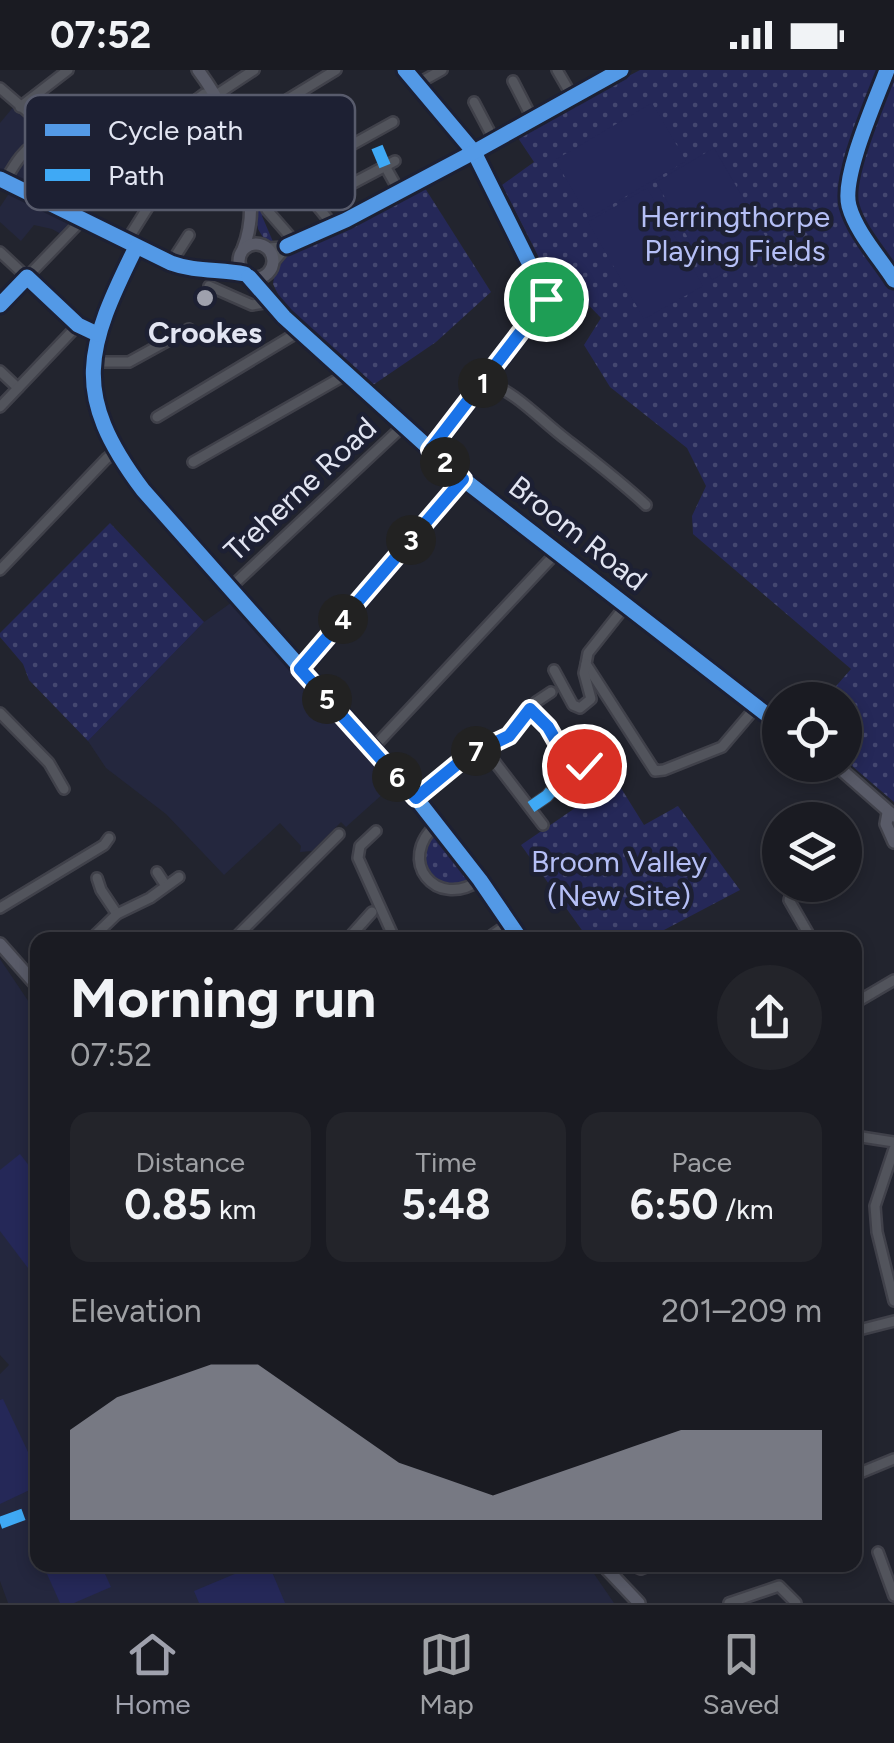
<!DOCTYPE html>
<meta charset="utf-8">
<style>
body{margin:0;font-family:Figtree,sans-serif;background:#23242a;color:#f1f3f6;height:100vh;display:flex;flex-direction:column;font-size:38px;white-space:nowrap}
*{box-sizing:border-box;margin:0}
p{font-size:32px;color:#9fa1a5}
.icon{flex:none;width:55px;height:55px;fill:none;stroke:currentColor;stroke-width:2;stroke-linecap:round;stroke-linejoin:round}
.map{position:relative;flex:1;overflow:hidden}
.details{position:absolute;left:30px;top:862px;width:832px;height:640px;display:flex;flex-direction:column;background:#1a1b22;border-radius:20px;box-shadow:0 5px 15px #0003,0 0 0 2px #383940}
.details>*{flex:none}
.buttons{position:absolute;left:762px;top:612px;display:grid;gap:20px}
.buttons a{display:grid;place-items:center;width:100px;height:100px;border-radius:50%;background:#1a1b22;box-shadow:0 5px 15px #0003,0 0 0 2px #383940;font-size:50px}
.pin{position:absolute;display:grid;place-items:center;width:85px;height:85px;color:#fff;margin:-42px;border:5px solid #fff;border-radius:50%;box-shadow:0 2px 10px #0007}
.km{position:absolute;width:50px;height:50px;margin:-25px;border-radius:50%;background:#222;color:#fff;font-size:28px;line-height:50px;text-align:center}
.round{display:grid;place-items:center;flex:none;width:105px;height:105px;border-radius:52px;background:#23242a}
.headline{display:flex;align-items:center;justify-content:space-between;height:170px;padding:0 40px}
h1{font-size:55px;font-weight:700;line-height:75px}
.metrics{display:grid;grid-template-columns:repeat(3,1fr);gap:15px;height:170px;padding:10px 40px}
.metrics div{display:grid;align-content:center;border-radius:20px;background:#23242a;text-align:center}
.metrics b{font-size:42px;font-weight:700}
.metrics small{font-size:28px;font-weight:400}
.metrics p{font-size:28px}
.chart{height:280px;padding:20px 40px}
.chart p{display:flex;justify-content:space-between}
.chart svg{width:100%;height:180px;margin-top:10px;fill:#9fa1ad;opacity:.7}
.status{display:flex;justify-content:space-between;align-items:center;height:70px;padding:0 50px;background:#1a1b22;direction:ltr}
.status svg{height:28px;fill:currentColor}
.tabs{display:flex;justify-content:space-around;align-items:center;height:140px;border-top:2px solid #383940;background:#1a1b22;font-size:28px;color:#9fa1a5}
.tabs a{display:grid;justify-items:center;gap:5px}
.tabs .selected{color:#9fa1ad}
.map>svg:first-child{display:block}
.built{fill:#24273e}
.green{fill:url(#green-dots)}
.pitch{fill:#252858}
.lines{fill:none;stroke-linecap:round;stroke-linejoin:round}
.minor-casing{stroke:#40414a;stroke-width:14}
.major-casing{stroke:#40414a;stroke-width:16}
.minor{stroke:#52545c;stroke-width:9}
.major{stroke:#595b68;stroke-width:11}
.quiet{stroke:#3fa9f5;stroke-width:12;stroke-dasharray:25 12;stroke-linecap:butt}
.cycleway-casing{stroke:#1d2033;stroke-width:21}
.cycleway{stroke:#5399e6;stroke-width:15}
.route-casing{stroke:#fff;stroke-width:20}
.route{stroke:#1a73e8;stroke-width:12}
.poi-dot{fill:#9fa1ad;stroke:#1d2033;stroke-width:4}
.labels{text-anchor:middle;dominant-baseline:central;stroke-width:9;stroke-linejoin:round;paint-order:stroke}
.park-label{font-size:30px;fill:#b5bff6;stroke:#1d2033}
.poi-label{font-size:30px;font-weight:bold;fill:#e2e5f2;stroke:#1d2033}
.street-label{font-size:30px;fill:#e2e5f2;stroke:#1d2033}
.key{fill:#1d2033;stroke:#585b6c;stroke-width:2.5}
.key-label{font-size:28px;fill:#e2e5f2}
</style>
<div class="status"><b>07:52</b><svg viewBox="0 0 49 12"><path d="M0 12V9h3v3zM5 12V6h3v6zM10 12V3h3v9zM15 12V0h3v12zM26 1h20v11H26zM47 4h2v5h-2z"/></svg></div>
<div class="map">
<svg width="894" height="1533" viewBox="0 0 894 1533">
<defs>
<pattern id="green-dots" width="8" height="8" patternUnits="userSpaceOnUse" patternTransform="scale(2.5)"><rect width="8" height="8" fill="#252858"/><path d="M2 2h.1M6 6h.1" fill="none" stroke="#444770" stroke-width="1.8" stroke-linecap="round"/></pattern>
</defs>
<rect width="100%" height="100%" fill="#22242e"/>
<!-- built -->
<g class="built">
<path d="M15 35 54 64 20 120 82 152 68 168 52 159 34 155 21 171 0 152V137L10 122 0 117V53Z"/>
<path d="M235 530 394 714 346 757 341 752 312 781 300 782 301 776 280 753 224 805 166 744 106 698 88 671 204 552Z"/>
<path d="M0 889 37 944 38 1495H588L614 1533H8L0 1511V1304L9 1295 0 1285Z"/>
</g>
<!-- green -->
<g class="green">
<path d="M640 0H894V732L845 690V630H824L851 599 693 464 692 446 706 416 687 378 610 317 584 275 601 248 573 219 559 227 502 115 534 92 516 65Z"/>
<path d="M229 21 269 82 255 97 260 120 272 134 262 146 274 174 264 169 258 159 241 53 225 29Z"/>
<path d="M423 115 491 222 436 272 373 315 283 235 273 214 275 202 291 181Z"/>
<path d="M110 453 204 552 88 671 29 610 23 594 0 567V563Z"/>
<path d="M616 710 644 755 678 736 740 820 645 870H589L521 775Z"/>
<path d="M434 761 437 763 473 812C433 821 407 798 434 761Z"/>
</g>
<!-- pitch -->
<g class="pitch">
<path d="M652 33 686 91 589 148 555 90Z"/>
<path d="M714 78 771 176 712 210 656 112Z"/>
<path d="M647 118 703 216 644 249 588 152Z"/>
<path d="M20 1084 37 1106 38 1203 34 1206 0 1161V1100Z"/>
<path d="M3 1329 37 1401 38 1416 0 1434V1330Z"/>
<path d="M43 1495H101L111 1517 74 1533H60Z"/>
<path d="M256 1495H269L285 1533H199L194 1521Z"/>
</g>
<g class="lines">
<!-- minor casing -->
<g class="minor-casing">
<g id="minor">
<path d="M405 0 474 82 547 229 430 380"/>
<path d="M557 0 572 26"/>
<path d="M513 11 532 48"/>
<path d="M417 14 442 0"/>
<path d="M0 18 36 49 55 55"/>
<path d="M216 25 254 0"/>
<path d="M198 29 232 65"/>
<path d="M474 32 494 70"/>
<path d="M20 37 68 0"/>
<path d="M242 44 332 154"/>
<path d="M249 53 336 0"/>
<path d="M137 73 173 113"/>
<path d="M385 96 399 121"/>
<path d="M294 107 393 52"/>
<path d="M5 111C13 97 25 75 41 72"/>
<path d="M85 112 113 130 120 127 127 116"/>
<path d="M344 118 395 91"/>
<path d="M55 135 204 24"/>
<path d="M267 140 295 172"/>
<path d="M126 172 155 126"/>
<path d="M136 177C86 278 70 323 143 420L416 728 480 810 521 870"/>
<path d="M266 178 284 177"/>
<path d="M0 182 78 255 97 264"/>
<path d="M171 193 189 165"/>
<path d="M272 194 287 176 346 150 474 82 621 0"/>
<path d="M209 216 252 235 270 232"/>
<path d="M0 235 82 150"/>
<path d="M92 292H129L189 259"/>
<path d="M0 301 18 318"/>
<path d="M484 311C517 322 539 349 567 370 594 391 620 411 646 435"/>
<path d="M0 337 78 255"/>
<path d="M157 347 300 261"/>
<path d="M193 392 347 304"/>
<path d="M0 500 106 389 116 381"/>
<path d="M230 518 404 355"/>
<path d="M626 535 588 583 586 594 655 701 664 700 722 677 756 637"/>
<path d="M301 599 463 409"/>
<path d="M554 600 573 635 580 638 591 629 584 603 586 594"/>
<path d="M530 639 548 657 571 697 547 726 531 737"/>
<path d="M0 643 49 693 64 719"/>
<path d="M487 676 494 691 543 755"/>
<path d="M372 679 556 483"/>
<path d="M416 728 467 685 509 666 536 632 551 622"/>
<path d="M437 754C395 790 436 841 480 810"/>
<path d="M376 761 360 776 358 788 395 870"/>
<path d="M157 802 166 816"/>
<path d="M97 808 101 820 117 844"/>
<path d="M793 818 789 830 812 870"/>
<path d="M0 838 104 775 109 768"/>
<path d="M90 870 117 844 150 828 179 807"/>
<path d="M233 870 339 764"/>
<path d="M347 870 372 842"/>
<path d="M485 870 510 853"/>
<path d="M855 933 894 910"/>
<path d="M855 1066 894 1072"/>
<path d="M894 1079 875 1136 877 1162 894 1231"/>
<path d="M855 1261 894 1251"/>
<path d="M855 1405 894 1389"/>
<path d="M878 1482 894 1526"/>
<path d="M632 1495 641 1499 651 1495"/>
<path d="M729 1533 779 1516 796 1533"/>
</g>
</g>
<!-- major casing -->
<g class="major-casing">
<g id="major">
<path d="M198 0C232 46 266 122 243 179"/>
<path d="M0 109 171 193C195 202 220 199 245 204"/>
<circle cx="256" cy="191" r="17"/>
<path d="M249 207 284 247 463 409 780 655"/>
<path d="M836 695 894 746"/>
<path d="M888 743 886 754 894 772"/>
<path d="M0 874 38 917"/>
<path d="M603 1495 639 1533"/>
</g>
</g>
<!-- minor -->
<use href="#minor" class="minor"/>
<!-- major -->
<use href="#major" class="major"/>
<!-- quiet -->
<g class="quiet">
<path d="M377 77 385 96"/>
<path d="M531 737 547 726 571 697 538 646"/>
<path d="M0 1453 38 1439"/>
</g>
<!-- cycleway casing -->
<g class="cycleway-casing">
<g id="cycleway">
<path d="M405 0 474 82 547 229 430 380"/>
<path d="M887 0C876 30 841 107 849 136 856 162 880 188 894 210"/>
<path d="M0 109 171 193C195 202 220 199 245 204"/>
<path d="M287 176 346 150 474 82 621 0"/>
<path d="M136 177C86 278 70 323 143 420L416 728 480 810 521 870"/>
<path d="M249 207 284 247 463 409 780 655"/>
<path d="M0 235 27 207 78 255 97 264"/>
<path d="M301 599 463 409"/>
</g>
</g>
<!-- cycleway -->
<use href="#cycleway" class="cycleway"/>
</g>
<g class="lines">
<!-- route casing -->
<g class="route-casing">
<path id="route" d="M546 229 430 380 463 409 300 599 416 728 467 686 509 666 530 639 548 657 571 697 584 696"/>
</g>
<!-- route -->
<use href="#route" class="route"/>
</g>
<!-- markers -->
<circle class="poi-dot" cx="205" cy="228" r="10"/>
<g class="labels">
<!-- park labels -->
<g class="park-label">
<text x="735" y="146">Herringthorpe<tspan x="735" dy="34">Playing Fields</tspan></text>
<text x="619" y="791">Broom Valley<tspan x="619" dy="34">(New Site)</tspan></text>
</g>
<!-- poi labels -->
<g class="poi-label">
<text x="205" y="262">Crookes</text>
</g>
<!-- street labels -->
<g class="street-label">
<text transform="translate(300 419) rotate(-43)">Treherne Road</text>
<text transform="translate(578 463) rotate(38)">Broom Road</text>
</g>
</g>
<!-- legend -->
<rect x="25" y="25" width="330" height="115" rx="15" class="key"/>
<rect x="45" y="54" width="45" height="12" fill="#5399e6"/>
<rect x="45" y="99" width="45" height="12" fill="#3fa9f5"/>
<g class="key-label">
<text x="108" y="70">Cycle path</text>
<text x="108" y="115">Path</text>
</g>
</svg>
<div class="buttons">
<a><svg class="icon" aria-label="locate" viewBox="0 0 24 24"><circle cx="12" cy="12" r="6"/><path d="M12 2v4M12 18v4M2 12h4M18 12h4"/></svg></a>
<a><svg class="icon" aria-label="layers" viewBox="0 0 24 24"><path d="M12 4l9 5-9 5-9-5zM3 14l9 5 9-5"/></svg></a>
</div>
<div class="pin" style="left:546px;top:229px;background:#1e9e55"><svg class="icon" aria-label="arrive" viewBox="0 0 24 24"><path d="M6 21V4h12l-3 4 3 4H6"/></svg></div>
<div class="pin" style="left:584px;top:696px;background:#d93025"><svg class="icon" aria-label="check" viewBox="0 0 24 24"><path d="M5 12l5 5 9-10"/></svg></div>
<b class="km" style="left:483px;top:313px">1</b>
<b class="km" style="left:445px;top:392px">2</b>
<b class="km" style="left:411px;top:470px">3</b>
<b class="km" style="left:343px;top:549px">4</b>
<b class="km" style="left:327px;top:629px">5</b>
<b class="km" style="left:397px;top:707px">6</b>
<b class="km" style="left:476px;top:681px">7</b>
<section class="details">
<div class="headline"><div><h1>Morning run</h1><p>07:52</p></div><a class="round"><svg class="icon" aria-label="share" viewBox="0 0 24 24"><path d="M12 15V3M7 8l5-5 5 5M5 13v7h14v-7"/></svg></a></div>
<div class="metrics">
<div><p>Distance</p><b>0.85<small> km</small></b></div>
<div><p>Time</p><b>5:48</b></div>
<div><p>Pace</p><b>6:50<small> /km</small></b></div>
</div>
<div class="chart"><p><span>Elevation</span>201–209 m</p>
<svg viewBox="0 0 160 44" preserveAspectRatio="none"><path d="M0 44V22L10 14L20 10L30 6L40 6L50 14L60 22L70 30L80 34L90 38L100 34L110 30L120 26L130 22L140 22L150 22L160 22V44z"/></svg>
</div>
</section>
</div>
<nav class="tabs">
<a class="selected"><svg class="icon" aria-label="home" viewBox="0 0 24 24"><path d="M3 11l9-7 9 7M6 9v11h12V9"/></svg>Home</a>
<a><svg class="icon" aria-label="map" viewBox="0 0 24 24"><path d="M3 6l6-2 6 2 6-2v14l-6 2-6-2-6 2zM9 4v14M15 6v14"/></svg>Map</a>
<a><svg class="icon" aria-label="saved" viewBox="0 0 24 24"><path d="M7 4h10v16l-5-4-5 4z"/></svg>Saved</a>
</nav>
